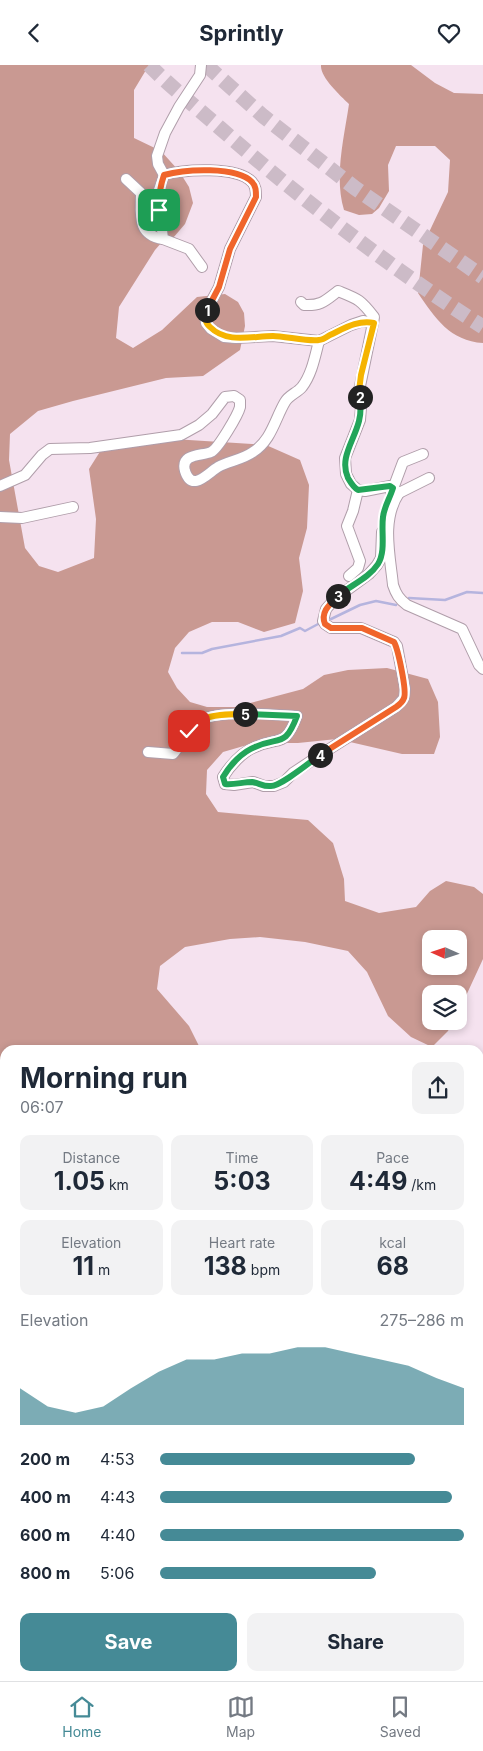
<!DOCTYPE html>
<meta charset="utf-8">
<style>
body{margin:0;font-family:Inter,sans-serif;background:#f2f2f3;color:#1f2937;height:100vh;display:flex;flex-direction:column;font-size:19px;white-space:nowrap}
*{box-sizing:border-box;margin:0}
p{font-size:16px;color:#747a83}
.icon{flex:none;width:28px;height:28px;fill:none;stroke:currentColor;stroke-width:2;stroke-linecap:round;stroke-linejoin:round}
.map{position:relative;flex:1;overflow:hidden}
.sheet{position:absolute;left:0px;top:980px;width:484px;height:636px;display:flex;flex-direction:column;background:#fff;border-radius:15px 15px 0 0;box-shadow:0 2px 8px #0003}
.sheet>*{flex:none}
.needle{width:32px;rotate:273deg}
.tools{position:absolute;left:422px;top:865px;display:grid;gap:10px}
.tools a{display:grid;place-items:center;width:45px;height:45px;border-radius:10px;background:#fff;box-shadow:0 2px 8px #0003;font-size:25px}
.pin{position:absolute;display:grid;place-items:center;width:42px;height:42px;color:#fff;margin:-21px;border-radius:10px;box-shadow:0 2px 8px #0006}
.km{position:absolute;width:25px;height:25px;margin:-12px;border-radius:50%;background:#222;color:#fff;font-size:14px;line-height:25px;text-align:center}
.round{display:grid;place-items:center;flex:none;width:52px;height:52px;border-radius:10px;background:#f2f2f3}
.overview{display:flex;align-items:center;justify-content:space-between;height:85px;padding:0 20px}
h1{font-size:28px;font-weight:700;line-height:38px}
.stats{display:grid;grid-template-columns:repeat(3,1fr);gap:8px;height:85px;padding:5px 20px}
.stats div{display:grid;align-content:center;border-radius:10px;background:#f2f2f3;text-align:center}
.stats b{font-size:25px;font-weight:700}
.stats small{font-size:14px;font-weight:400}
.stats p{font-size:14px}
.chart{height:140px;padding:10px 20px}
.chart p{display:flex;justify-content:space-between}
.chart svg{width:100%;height:90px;margin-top:5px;fill:#458a96;opacity:.7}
.primary-button{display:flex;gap:10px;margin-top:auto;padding:10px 20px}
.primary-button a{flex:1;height:58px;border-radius:10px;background:#458a96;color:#fff;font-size:20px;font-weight:700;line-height:58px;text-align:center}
.primary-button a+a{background:#f2f2f3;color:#1f2937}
ul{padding:0 20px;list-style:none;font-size:16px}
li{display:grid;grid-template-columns:80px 60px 1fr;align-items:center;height:38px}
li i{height:12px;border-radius:6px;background:#458a96}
header{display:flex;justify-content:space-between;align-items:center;height:65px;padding:0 20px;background:#fff;font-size:22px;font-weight:700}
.tabs{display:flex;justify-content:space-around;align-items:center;height:70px;border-top:1px solid #e0e1e3;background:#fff;font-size:14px;color:#747a83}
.tabs a{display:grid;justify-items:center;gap:2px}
.tabs .current{color:#458a96}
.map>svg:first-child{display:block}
.forest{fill:#c99992;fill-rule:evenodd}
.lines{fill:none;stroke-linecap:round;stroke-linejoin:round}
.stream{stroke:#b5b4de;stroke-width:2.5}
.highway-tunnel{stroke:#ccbbc7;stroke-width:15;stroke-dasharray:15 8;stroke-linecap:butt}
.minor-casing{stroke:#b09eaa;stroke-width:12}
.minor{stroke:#fff;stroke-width:10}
.split-1-casing{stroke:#fff;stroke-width:10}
.split-2-casing{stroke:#fff;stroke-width:10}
.split-3-casing{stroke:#fff;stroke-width:10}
.split-4-casing{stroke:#fff;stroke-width:10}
.split-5-casing{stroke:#fff;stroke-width:10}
.split-6-casing{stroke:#fff;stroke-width:10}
.split-1{stroke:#f0652b;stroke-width:6}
.split-2{stroke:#f5b400;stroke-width:6}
.split-3{stroke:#22a559;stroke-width:6}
.split-4{stroke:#f0652b;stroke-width:6}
.split-5{stroke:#22a559;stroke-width:6}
.split-6{stroke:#f5b400;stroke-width:6}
</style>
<header><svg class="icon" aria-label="back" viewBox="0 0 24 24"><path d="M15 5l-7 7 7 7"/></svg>Sprintly<svg class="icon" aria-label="heart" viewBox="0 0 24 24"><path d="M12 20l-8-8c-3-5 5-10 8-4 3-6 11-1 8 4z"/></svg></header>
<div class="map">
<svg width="483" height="1616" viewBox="0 0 483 1616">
<rect width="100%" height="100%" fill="#f5e2ef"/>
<!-- forest -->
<g class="forest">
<path d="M0 0H149L134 25V73L161 86 179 106 189 122 193 138 185 159 173 173 162 177 155 185 119 242 116 273 133 283 162 265 197 232 225 229 238 237 244 248 245 261 240 285 203 311 166 313 73 336 38 346 10 369 9 395 25 483 39 501 58 507 94 493 96 454 89 404 101 385 173 374 266 380 300 395 309 420 307 463 299 493 303 526 295 558 264 567 238 557H212L189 567 175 583 168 607 177 623 190 637 207 642H235L303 624 324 610 348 605 387 603 428 614 438 637 440 672 434 689H402L337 674 298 678H254L223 687 207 705 206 729 218 747 308 755 333 778 344 814 345 836 379 848 416 842 430 826 446 816 474 822 483 829V894L459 946V929H431V956H453L448 966 432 982 411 972 388 951 367 907 348 886 305 877 260 872 230 874 185 882 160 901 157 924 189 961 201 985H5V1047L0 1031ZM431 874H459V901H431Z"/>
<path d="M321 0H411L435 18 454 28 483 29V278C450 276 435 253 418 228L423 180 448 127 450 95 435 81H396L388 100 389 126 379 143 372 149 359 150 344 145C334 112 344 73 349 39 340 30 320 12 321 0Z"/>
<path d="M483 1017V1129L479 1125V1021Z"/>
<path d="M0 1213H5V1379L0 1380Z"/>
<path d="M5 1470V1540L0 1541V1472Z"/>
<path d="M0 1608 5 1609V1611L47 1613 51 1611H273L281 1616H0Z"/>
</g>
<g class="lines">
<!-- stream -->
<g class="stream">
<path d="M409 533 445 535 467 527 483 528"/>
<path d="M331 554 360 540 376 536 396 540"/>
<path d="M182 588H202L212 584 281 571 300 563 305 566 320 558"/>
<path d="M479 1061 483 1058"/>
<path d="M483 1308V1315"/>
<path d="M479 1534 483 1532"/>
<path d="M465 1611 466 1616"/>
<path d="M84 1616 85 1611"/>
<path d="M313 1616 319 1611"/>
</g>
<!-- highway-tunnel -->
<g class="highway-tunnel">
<path d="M149 0C171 22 196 42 220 63 303 136 390 202 483 262"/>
<path d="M206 0 263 51 355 123 483 212"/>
</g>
<!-- minor casing -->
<g class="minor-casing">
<g id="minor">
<path d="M201 0 200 10 179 42 165 68 157 91 158 99 164 110C185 104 237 101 252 117 256 121 256 126 256 132L230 184 219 222 205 248 206 258 211 264 224 272 236 273 273 271 319 276 351 260 363 256 373 258 359 326 361 342 360 355 345 393 346 409 351 419 358 425 365 426 390 421 399 428C381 455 390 490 393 520 396 529 399 534 407 540L462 564 479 600 483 604"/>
<path d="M164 110 158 128 163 174 189 184 202 202"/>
<path d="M126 114 141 128C141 148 136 170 163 174"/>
<path d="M301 237 304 240C321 241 325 236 338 226 358 234 360 234 374 252L373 258"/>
<path d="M0 421 25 410 42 390 50 384 90 383 181 370 199 360 212 349 225 332 234 331 240 335C240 337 240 341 240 342 238 350 218 384 211 387 202 391 180 388 185 406 192 428 208 408 218 402 228 396 242 395 253 387 271 376 275 354 285 337 289 330 297 328 302 322 312 309 315 291 319 276"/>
<path d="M399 428 429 413"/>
<path d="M391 429 403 397 423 389"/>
<path d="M0 452 22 453 73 442"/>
<path d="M349 511 358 503 360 496 347 461 353 446 358 425"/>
<path d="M148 687 173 689C181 680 186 666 196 658 214 643 273 650 297 651 285 683 280 671 255 682 242 687 230 701 223 712L225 719 234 720 253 717 264 721H274L284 717 293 708 323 688 396 642 404 633 405 624 397 581 394 577 361 563H331L325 559 323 556 326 544 335 534 369 509 377 500 381 493 382 467"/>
<path d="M479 1280 483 1272"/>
<path d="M431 1611 434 1616"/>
</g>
</g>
<!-- minor -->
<use href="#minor" class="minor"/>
</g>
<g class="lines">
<!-- split-1 casing -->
<g class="split-1-casing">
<path id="split-1" d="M159 145C158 132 160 122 164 110 185 104 237 101 252 117 256 121 256 126 256 132L230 184 219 222 207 245"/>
</g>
<!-- split-2 casing -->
<g class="split-2-casing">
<path id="split-2" d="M207 245C204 251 205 258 210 262 227 279 252 271 273 271 284 271 310 277 319 275 323 275 327 272 330 270 345 263 357 255 374 258L361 310 359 326 360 332"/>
</g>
<!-- split-3 casing -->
<g class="split-3-casing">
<path id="split-3" d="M338 531C351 520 369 513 378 499 386 486 381 467 383 452 384 442 390 433 393 423L390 421 358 425C353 422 351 418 348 413 339 393 354 376 359 356 361 348 361 341 360 332"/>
</g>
<!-- split-4 casing -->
<g class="split-4-casing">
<path id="split-4" d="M320 690 396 642C399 640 403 636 404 633 407 626 398 584 394 577L362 563H331L325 559C320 547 330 539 338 531"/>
</g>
<!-- split-5 casing -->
<g class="split-5-casing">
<path id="split-5" d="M245 649 297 651C285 683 280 671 255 682 242 687 230 700 223 712L225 719C234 720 243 717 252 717 259 718 264 722 271 721 281 721 310 697 320 690"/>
</g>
<!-- split-6 casing -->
<g class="split-6-casing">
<path id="split-6" d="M189 666C191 663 194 659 197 657 208 649 232 649 245 649"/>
</g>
<!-- split-1 -->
<use href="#split-1" class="split-1"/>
<!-- split-2 -->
<use href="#split-2" class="split-2"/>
<!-- split-3 -->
<use href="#split-3" class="split-3"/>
<!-- split-4 -->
<use href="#split-4" class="split-4"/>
<!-- split-5 -->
<use href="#split-5" class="split-5"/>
<!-- split-6 -->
<use href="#split-6" class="split-6"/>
</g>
</svg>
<div class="tools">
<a><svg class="needle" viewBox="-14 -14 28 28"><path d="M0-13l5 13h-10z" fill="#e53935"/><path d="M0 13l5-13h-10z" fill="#747a83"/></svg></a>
<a><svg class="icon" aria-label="layers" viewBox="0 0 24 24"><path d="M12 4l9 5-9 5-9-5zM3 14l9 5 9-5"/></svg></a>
</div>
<div class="pin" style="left:159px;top:145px;background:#1e9e55"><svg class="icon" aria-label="arrive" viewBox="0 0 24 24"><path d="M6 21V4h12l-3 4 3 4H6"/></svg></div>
<div class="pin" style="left:189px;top:666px;background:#d93025"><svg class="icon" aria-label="check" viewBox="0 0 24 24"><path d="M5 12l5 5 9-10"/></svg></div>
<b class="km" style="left:207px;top:245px">1</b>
<b class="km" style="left:360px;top:332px">2</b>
<b class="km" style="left:338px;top:531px">3</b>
<b class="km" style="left:320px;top:690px">4</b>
<b class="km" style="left:245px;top:649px">5</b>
<section class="sheet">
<div class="overview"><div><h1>Morning run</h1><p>06:07</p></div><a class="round"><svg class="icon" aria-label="share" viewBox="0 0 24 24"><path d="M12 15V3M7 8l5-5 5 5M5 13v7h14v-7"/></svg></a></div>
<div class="stats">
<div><p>Distance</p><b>1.05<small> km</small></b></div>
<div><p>Time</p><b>5:03</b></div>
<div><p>Pace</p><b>4:49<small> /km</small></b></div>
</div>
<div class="stats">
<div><p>Elevation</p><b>11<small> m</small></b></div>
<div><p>Heart rate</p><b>138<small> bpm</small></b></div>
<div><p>kcal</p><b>68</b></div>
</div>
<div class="chart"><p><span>Elevation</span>275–286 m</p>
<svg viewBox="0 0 160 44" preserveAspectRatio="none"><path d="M0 44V26L10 35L20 38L30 35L40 26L50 18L60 12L70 12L80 9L90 9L100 6L110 6L120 9L130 12L140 15L150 21L160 26V44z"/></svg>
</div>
<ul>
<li><b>200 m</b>4:53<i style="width:84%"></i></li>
<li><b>400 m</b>4:43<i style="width:96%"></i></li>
<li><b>600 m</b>4:40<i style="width:100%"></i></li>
<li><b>800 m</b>5:06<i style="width:71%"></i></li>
</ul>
<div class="primary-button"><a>Save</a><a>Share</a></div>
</section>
</div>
<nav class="tabs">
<a class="current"><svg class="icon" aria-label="home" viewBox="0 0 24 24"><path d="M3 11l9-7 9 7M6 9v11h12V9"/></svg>Home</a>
<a><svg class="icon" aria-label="map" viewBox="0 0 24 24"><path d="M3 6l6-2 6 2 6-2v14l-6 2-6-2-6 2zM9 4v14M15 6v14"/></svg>Map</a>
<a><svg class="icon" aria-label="saved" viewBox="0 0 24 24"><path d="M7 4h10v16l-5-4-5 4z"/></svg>Saved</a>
</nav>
